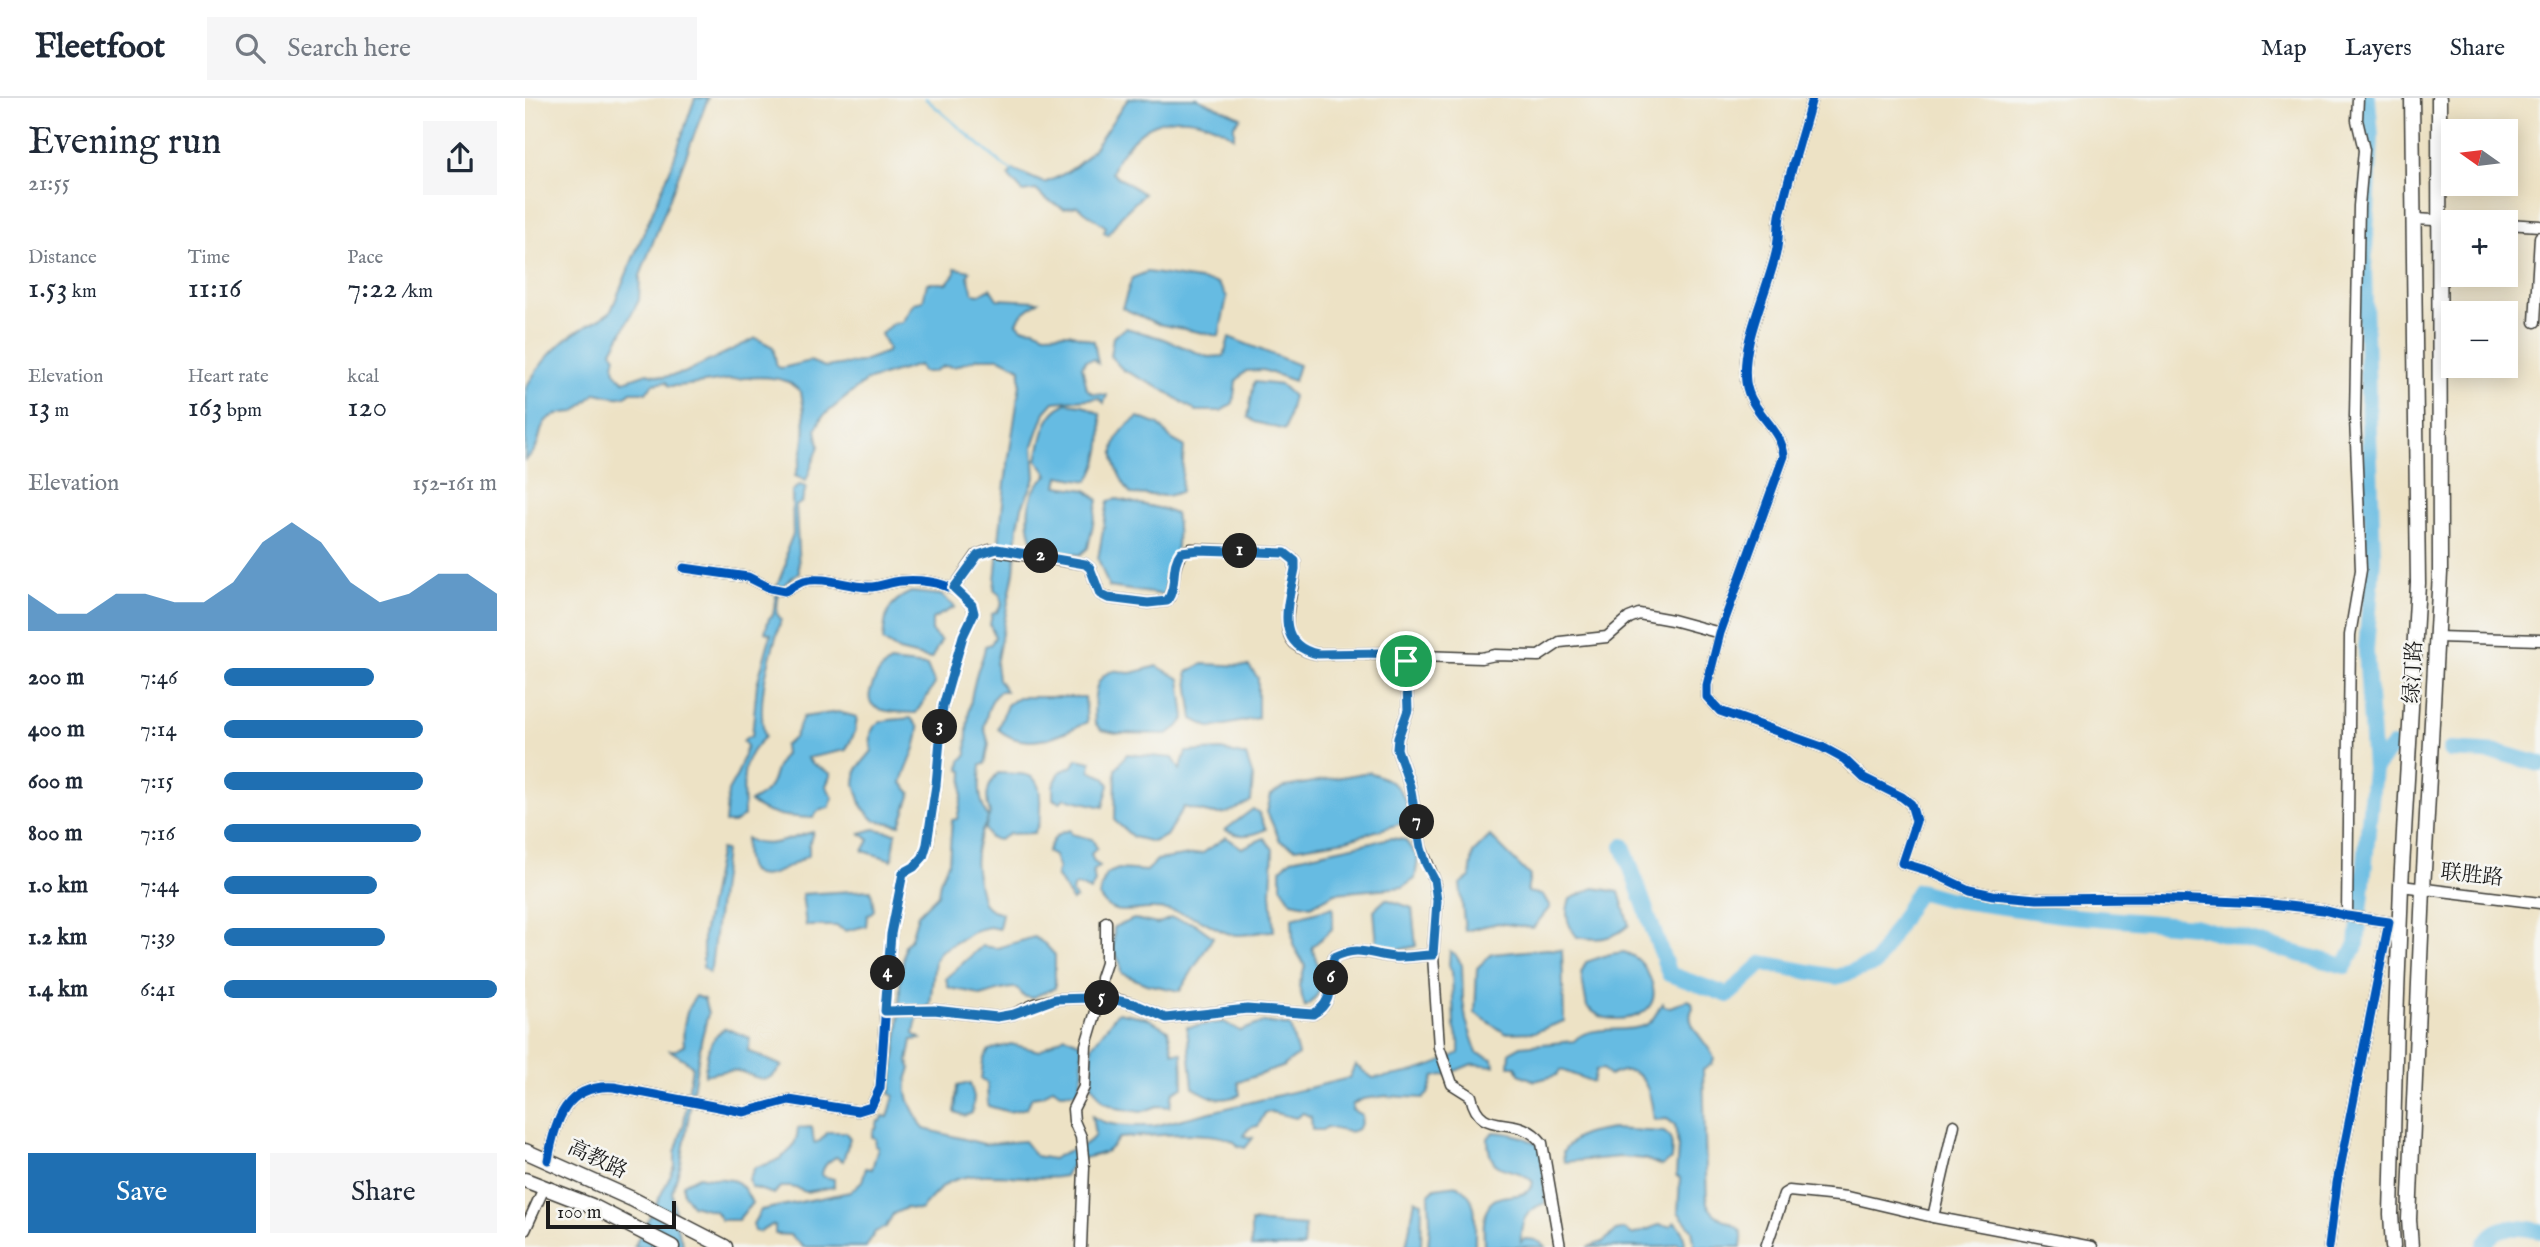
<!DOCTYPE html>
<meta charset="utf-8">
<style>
body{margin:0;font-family:"IM FELL English","Noto Serif SC",serif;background:#f6f6f7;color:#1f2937;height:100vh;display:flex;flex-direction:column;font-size:26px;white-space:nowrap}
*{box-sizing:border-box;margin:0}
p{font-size:23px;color:#747a83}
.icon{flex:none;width:38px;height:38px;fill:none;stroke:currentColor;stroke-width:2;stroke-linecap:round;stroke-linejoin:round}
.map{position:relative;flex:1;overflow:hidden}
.drawer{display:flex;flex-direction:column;background:#fff;width:525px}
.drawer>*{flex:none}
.needle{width:46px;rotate:284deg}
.buttons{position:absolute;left:1916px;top:21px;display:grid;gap:14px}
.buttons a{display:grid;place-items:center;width:77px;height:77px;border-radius:0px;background:#fff;box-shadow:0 4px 18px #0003;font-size:35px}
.scale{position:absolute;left:21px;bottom:18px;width:130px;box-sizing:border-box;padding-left:7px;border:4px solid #1c1c1c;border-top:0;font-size:19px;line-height:24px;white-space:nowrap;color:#1c1c1c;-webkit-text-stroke:5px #f6f6f2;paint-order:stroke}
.pin{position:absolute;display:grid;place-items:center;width:60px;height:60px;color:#fff;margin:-30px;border:4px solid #fff;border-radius:50%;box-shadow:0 2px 7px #0007}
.km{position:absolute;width:35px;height:35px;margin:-18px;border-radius:50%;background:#222;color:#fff;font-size:19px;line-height:35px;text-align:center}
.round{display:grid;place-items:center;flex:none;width:74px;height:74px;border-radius:0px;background:#f6f6f7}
.summary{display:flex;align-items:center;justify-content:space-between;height:119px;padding:0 28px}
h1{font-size:38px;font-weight:600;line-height:52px}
.figures{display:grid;grid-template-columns:repeat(3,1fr);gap:10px;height:119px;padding:7px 28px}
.figures div{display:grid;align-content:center}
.figures b{font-size:30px;font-weight:600}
.figures small{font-size:19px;font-weight:400}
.figures p{font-size:19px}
.chart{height:196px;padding:14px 28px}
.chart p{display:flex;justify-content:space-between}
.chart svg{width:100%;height:126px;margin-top:7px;fill:#1f6fb2;opacity:.7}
.action{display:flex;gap:14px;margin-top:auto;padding:14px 28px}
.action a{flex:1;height:80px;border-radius:0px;background:#1f6fb2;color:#fff;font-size:28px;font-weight:600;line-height:80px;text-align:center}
.action a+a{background:#f6f6f7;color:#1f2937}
ul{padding:0 28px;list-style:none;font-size:23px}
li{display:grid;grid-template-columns:112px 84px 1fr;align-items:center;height:52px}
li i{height:18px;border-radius:9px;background:#1f6fb2}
header{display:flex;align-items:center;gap:42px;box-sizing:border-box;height:98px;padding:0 35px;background:#fff;border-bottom:2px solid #e0e1e3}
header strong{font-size:33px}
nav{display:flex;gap:38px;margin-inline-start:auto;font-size:24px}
.search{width:490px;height:63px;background:#f6f6f7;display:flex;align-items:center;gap:18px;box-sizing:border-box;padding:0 24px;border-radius:0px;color:#747a83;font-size:26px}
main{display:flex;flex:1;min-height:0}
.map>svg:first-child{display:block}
.water{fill:#66bbe2;stroke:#416c7f;stroke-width:2}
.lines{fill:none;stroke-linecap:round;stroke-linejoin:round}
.stream{stroke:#66bbe2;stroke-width:2.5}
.river{stroke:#66bbe2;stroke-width:16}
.minor-casing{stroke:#3b3a35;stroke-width:13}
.major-casing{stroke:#3b3a35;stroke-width:17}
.minor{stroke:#fff;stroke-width:10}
.major{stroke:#fff;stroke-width:14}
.cycleway-casing{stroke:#f6f6f2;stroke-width:13}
.cycleway{stroke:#0057b8;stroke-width:9}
.route-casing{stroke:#fff;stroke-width:14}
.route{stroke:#1f6fb2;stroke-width:9}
.labels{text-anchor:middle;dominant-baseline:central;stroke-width:5;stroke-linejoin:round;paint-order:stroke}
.street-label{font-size:21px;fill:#1c1c1c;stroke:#f6f6f2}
</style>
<header>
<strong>Fleetfoot</strong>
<div class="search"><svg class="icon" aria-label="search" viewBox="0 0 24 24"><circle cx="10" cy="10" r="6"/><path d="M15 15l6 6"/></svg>Search here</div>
<nav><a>Map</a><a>Layers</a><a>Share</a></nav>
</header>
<main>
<section class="drawer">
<div class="summary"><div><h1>Evening run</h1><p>21:55</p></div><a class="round"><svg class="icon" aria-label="share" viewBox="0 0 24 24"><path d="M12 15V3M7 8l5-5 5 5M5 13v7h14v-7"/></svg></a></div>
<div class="figures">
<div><p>Distance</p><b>1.53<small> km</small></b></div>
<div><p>Time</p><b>11:16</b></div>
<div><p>Pace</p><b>7:22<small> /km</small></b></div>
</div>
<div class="figures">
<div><p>Elevation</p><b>13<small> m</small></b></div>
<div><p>Heart rate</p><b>163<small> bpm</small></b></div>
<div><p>kcal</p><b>120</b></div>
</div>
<div class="chart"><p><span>Elevation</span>152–161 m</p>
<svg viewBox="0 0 160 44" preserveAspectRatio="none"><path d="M0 44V31L10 38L20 38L30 31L40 31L50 34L60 34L70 27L80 13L90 6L100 13L110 27L120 34L130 31L140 24L150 24L160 31V44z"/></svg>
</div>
<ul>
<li><b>200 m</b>7:46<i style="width:55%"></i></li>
<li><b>400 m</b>7:14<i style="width:73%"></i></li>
<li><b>600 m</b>7:15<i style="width:73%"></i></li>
<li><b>800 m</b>7:16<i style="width:72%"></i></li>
<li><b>1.0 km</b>7:44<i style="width:56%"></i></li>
<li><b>1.2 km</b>7:39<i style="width:59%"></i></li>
<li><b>1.4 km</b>6:41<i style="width:100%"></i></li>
</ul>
<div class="action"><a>Save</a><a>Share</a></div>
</section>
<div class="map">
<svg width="2015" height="1149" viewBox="0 0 2015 1149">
<rect width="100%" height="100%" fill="#f6f6f2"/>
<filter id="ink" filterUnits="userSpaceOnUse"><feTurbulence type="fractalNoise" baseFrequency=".0143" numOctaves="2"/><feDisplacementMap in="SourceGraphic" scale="14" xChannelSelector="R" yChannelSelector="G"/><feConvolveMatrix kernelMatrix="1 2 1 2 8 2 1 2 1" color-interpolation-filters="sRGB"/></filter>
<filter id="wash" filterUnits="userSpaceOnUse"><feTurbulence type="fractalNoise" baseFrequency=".00686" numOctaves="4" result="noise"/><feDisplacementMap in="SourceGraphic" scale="28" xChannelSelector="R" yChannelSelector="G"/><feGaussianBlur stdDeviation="1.57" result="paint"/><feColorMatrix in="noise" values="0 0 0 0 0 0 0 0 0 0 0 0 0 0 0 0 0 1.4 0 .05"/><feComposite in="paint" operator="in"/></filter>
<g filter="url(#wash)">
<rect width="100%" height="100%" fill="#ede2c5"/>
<!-- water -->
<g class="water">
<path d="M170 0H183L115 178 114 202 87 253 91 258C87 271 89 275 99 283L122 275 139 279 159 275 231 240 248 249 252 269 257 270 285 263 300 269 335 264 362 254 363 250 356 236 367 226 377 224 389 205 398 203 402 185H422L430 175V170L445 173 443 178 448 195 455 196 465 190 472 201 514 203 496 217 492 225 497 230 509 231 520 236 544 235 569 243 573 265 569 261 561 262 557 268 562 291 567 295 582 297 579 305 574 300 529 304 520 314 508 348 510 380 497 409 493 428 489 474 471 566 473 581 481 593H475L468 600 463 612 459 629 464 646 460 666 456 667C454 689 453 700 463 720L465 716C460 701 461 688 473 675 503 677 517 672 515 709 515 719 515 726 509 735L484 736 474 742 465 740 460 731 463 721C445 753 449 772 458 805L467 812 477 815 474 831 464 829 452 832 416 853 410 862 405 907C393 913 391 922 389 936L396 941 387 942 383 964 386 971C375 994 387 1011 399 1031L459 1046 499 1043 511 1058 528 1061C540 1051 561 1051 570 1037L567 1018C583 1030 611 1028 629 1028L824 980 830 967 848 980C878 978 907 970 934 955V944L929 928 927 875 924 867 925 853 930 856 937 867 938 902 941 922 952 955 968 961 969 968 947 966 923 976 909 979 903 996 898 1000 861 998 838 1001 828 1006 827 1012 837 1017C837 1041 817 1033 802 1029L797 1032H787L786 1019 778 1015 771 1020 746 1014 740 1015 733 1028C726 1029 722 1030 719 1038L728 1040 720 1050 713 1048C701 1028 617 1039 594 1040 590 1044 587 1050 582 1053 562 1063 553 1053 540 1078 504 1085 463 1069 427 1083 415 1087 404 1104 395 1112L381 1110 368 1116 361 1129 350 1134 341 1149H278L265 1137 250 1136V1128L247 1127 234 1134 230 1133 228 1126 236 1112 325 1094 337 1083 341 1070 347 1071 353 1049 350 1048 351 1041 347 1039 349 1031H351L353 1023H356L358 1018 363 1019 369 998 365 996 374 925 375 885 380 847 386 840 393 816 413 796 415 783 424 763 427 722 432 721 437 698 438 673 435 672 436 662 442 657C440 629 445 601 452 574 455 565 459 559 460 548L466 546 470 539 465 527 467 516 472 514 477 506 475 497 469 492 480 385 495 286V270L475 260H454L429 269 419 268 407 274H397L394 267 341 283 297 319 291 331 294 348 281 383 270 378C281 348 282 326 276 294 272 291 267 286 263 284 233 271 176 289 144 288L141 284 128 286 121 294H106C96 304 84 297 71 295L50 314C0 316 27 343 0 362L1 290C13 267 35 242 58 230 68 224 77 221 86 213L145 72Z"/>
<path d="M604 0H672L716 19 709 27V39C670 14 629 12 600 51 594 59 589 64 587 75L619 96 596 118 583 137 579 134 581 129 552 108 539 111 519 100 511 92 498 94 483 78 489 72 519 85C570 66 573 39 604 0Z"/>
<path d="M622 174 693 185 702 199 694 238 633 226 597 210 607 180Z"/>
<path d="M601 230 636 240 683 259 699 258 704 239 774 267 769 283 738 272 721 273 711 283 708 305 696 313H671L637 291 598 272 585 258 588 239Z"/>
<path d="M729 284 756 287 768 298 760 332 730 324 723 319Z"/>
<path d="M541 305 558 307 575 316C579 336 576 366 563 383L534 378 532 388 562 392 573 402 563 450 555 457 510 449C502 431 500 407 511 389 513 385 519 380 523 377L512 362C517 338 519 317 541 305Z"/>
<path d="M613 319 634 327 646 341 659 348 656 394 642 398 606 396C584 366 580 341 613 319Z"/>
<path d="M274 387 281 389 277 404 271 408 274 474C255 488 252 493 252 516L256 521C246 558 230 599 240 639 212 664 219 684 219 718L209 725H200L203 693 212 677 222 648 218 643 222 639 227 638 232 586 246 536 240 534 244 520 248 517 253 485 261 465 262 451 268 436 267 393Z"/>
<path d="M592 401 638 411 650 416C656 441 650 474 639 497L584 489 573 461 583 403Z"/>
<path d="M386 494 416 497 430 509 407 521V534L416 543 406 561 374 553 358 543C360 517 361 505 386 494Z"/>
<path d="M365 564 402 568 410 586 391 615C375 614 336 617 346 591 351 578 354 572 365 564Z"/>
<path d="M677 566 724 568 733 580V620L686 630 668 621 662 574Z"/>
<path d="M632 568 655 581 660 620 653 629 642 636 591 635 576 632 570 625C569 608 566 577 589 573 594 572 600 575 605 575 614 574 624 570 632 568Z"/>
<path d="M493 599H560L562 624C533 638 500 655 473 631L482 607Z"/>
<path d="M313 614 332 619 330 634 321 652 282 660 288 666 306 676 301 688 308 700 304 710 293 713 288 720C267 719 242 719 225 704 257 688 242 676 260 656L259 648 269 640 278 619Z"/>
<path d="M386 620 394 630C392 653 383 664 377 685L386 695 375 727 349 722 337 709 330 686 332 671 347 653C340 619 360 623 386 620Z"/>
<path d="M696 652 721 658 728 679 726 703C694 722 693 717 659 709L641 738 628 744 608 739 590 723 591 671 602 656 648 660 655 672 661 654Z"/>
<path d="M552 661 566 664 565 673 579 679 584 687 578 709 540 700 535 704 528 701V688L535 674 548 668Z"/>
<path d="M844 674C869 683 876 688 885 714L881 724 821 742 770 750 755 743 742 714 746 697 760 689Z"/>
<path d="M728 711 734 715 741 731C726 739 715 739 700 732Z"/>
<path d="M349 731 371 735 367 762 338 753 344 742 335 735Z"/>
<path d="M545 732 546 736 567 741 572 750 566 756 569 764 575 768 568 773 570 785 565 793 555 788 548 789 547 795 551 800 547 803 531 777 533 770 529 758 522 754C528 741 531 735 545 732Z"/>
<path d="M288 734 284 747V757C254 775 215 800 221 740 241 754 266 739 288 734Z"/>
<path d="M965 738 1005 778 1002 794 1018 797 1025 809 1008 830 973 825 940 833 935 786 945 779 948 755Z"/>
<path d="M701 739 717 750 739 740 748 751 746 795 749 833C734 832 721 840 706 836 695 834 685 826 676 822 663 816 642 811 628 811 606 810 588 822 574 798L581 776 593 771 622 773 632 762 678 755Z"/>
<path d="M866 740 880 742 893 760 890 781 878 789 810 795 786 808 767 804 756 788V771L766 761Z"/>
<path d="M195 751 200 752 186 870 184 875 178 869V837Z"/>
<path d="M1069 790 1094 794 1104 827C1089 841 1072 843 1052 839 1042 826 1039 817 1045 801Z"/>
<path d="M346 792 349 812 342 818 341 828 321 833 311 828H281L277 796Z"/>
<path d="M861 801 887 810 891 848 874 852 852 848 849 812Z"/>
<path d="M808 809 807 831 787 849C795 876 806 890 780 909L774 888 780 868 768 847 767 820Z"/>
<path d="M646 820 669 825 688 839 655 893 621 886 596 875 595 865 588 850 589 829 609 821 632 826Z"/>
<path d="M509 839 520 846 530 857V890L506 900 498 898 492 890C479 889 468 895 455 898 444 891 434 894 423 889L421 880 457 848 472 850Z"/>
<path d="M1022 851 1037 852 1039 923 1010 934 980 935 950 915 952 870 967 856Z"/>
<path d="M1099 854C1113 859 1119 866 1125 880 1139 912 1109 925 1081 920 1074 919 1067 913 1062 909L1056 875 1061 864 1085 856Z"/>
<path d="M170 898 179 901 183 916 176 943 156 1066 147 1094 152 1130 159 1149H109L150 1069V1055L159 1025 167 968C160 960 153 959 145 952H151L159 947C157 930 160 913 170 898Z"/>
<path d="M1163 902 1167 904 1168 910C1157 926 1184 945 1189 960L1187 966 1178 972 1182 1105C1189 1124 1216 1125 1217 1137 1218 1141 1216 1145 1216 1149H1170L1167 1132 1153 1114 1155 1080 1151 1078 1153 1049 1150 1027 1142 1021 1129 1022C1127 1005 1123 972 1100 973 1095 973 1088 976 1084 978L1078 971 1071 972 1068 984 1036 972 1032 977 1010 983 994 976 991 968H984L985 954 996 948 1049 943C1064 924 1108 938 1125 924 1130 919 1134 911 1137 905L1139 908 1145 909Z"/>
<path d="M593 914 622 920 643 932 648 954 657 955 658 989 648 994 645 1009 632 1008 616 1014 591 1010 579 1004 567 988V948Z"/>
<path d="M699 924 715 933 739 924 765 928 773 957 757 969 713 984 715 997C695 1004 686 1001 668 989L662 929Z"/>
<path d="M200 930 225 940 223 953 257 968C238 992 233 977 213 973 203 971 190 975 180 977 181 956 183 942 200 930Z"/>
<path d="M540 938 556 945 558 973 553 994 535 995 528 990 519 997 507 999 502 1010 484 1014 463 1008 462 985 456 982 458 962 464 952 486 946 514 953Z"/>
<path d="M445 985 449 999 447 1015 440 1018 430 1014 432 988Z"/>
<path d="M287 1029 289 1045 295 1043 303 1034H320L325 1040 318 1063 311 1059C303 1063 297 1069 297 1078L309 1081V1089L281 1094 267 1089H255L249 1096 226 1089 224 1081 230 1069C252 1065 272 1055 273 1030Z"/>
<path d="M1087 1031 1139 1034C1149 1041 1147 1050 1146 1061L1137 1068 1120 1061 1096 1059 1039 1064 1038 1054C1051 1035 1065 1035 1087 1031Z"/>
<path d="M968 1034C988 1035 1002 1039 1018 1050L1020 1105C1000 1112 995 1124 996 1144L999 1141C1008 1141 1014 1142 1021 1149H959C959 1137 957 1120 963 1109 973 1089 1003 1107 1008 1084 990 1064 963 1083 963 1040Z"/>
<path d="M174 1078C205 1085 212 1072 227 1105L213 1122H196L190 1113 167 1107 158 1095V1086Z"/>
<path d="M933 1087C956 1101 949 1125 950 1149H903L905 1124 904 1096 910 1090Z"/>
<path d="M890 1102 897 1104 896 1149H881Z"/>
<path d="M726 1124 780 1128 778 1149H726Z"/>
<path d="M1150 1124 1157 1132 1160 1144 1158 1149 1152 1145 1142 1149H1062L1078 1144 1091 1133 1099 1131 1107 1137 1134 1127 1145 1128Z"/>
</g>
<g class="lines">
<!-- stream -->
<path class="stream" d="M400 0 479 68 489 74"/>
<!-- river -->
<g class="river">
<path d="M1843 0 1846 38 1839 172 1848 460 1841 553 1849 671"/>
<path d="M1925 652 1975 655 2015 666"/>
<path d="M1098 748 1144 876 1203 897 1238 865 1311 879 1350 866 1393 793 1422 801 1536 817 1668 828 1820 868 1832 846 1849 671 1868 648"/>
<path d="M1959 1149C1969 1124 1994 1129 2015 1133"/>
</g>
</g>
</g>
<g filter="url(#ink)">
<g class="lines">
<!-- minor casing -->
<g class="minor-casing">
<g id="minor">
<path d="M1287 0C1277 39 1263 79 1255 118 1253 130 1254 143 1251 155 1242 195 1216 244 1221 284 1225 315 1256 328 1259 358L1195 535 1182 587V599L1195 613 1297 649 1319 661 1339 680 1377 699 1386 706 1391 723 1377 765 1404 773 1444 792 1468 797 1512 801 1624 800 1737 805 1798 812 1822 818 1864 824 1812 1085 1804 1149"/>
<path d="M1889 121 1949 124"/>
<path d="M1981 126 2015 128"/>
<path d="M2010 224 2015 139"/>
<path d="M429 490 452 457 465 452 560 466 565 470 575 496 583 500 623 505 642 503C654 486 642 458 666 451L760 455 770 463C772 496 740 547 793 556L859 555 881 563 895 558 956 560 970 557 1014 558 1035 544 1082 539 1104 520 1114 516 1147 522 1195 535"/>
<path d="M1912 539 2015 542"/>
<path d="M881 563 883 612 873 640 872 651 885 688 896 750 909 781 912 803 908 857 914 949 927 986 946 998C955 1043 992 1012 1017 1045L1035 1149"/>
<path d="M1876 788 2015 805"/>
<path d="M1822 818 1825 537 1836 472 1830 319 1834 108 1839 52 1832 22 1833 0"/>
<path d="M360 913 409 912 472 919 489 916 510 906 530 901 564 900H586L609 906 641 920 721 911 788 916C813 902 801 881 809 859 835 847 844 857 869 859 881 860 895 857 908 857"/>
<path d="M23 1062C30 1022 41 986 89 989L219 1014 264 1002 333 1013 346 1009 355 990 366 837 378 775 389 769 398 759 403 746 411 687 418 608 438 538 449 515C440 486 402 481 376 483 365 484 354 489 344 489 323 489 300 478 279 483 273 485 266 490 260 493L245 490 223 479 159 470"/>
<path d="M1408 1119 1429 1027"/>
<path d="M0 1132 19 1090"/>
<path d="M556 1149 559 1069 556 1039 549 1023 548 1011 559 989 561 947 575 900 576 880 581 865V824"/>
<path d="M1241 1149 1259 1096 1264 1093 1323 1099 1408 1119 1567 1149"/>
</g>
</g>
<!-- major casing -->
<g class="major-casing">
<g id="major">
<path d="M0 1053 107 1101 200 1149"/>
<path d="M0 1082 67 1108 147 1149"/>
<path d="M1868 1149 1866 1116 1871 923 1876 788 1893 485 1887 0"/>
<path d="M1886 1149 1884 1121 1898 791 1915 475 1914 0"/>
</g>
</g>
<!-- minor -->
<use href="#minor" class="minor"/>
<!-- major -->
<use href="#major" class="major"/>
<!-- cycleway casing -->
<g class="cycleway-casing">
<g id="cycleway">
<path d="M1287 0C1277 39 1263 79 1255 118 1253 130 1254 143 1251 155 1242 195 1216 244 1221 284 1225 315 1256 328 1259 358L1195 535 1182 587V599L1195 613 1297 649 1319 661 1339 680 1377 699 1386 706 1391 723 1377 765 1404 773 1444 792 1468 797 1512 801 1624 800 1737 805 1798 812 1822 818 1864 824 1812 1085 1804 1149"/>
<path d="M23 1062C30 1022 41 986 89 989L219 1014 264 1002 333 1013 346 1009 355 990 366 837 378 775 389 769 398 759 403 746 411 687 418 608 438 538 449 515C440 486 402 481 376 483 365 484 354 489 344 489 323 489 300 478 279 483 273 485 266 490 260 493L245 490 223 479 159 470"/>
</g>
</g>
<!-- cycleway -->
<use href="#cycleway" class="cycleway"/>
</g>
</g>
<g class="lines" filter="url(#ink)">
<!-- route casing -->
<g class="route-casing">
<path id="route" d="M472 451 560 466 565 470 575 496 583 500 623 505 642 503C653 488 645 468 656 454L674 452 760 455 770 463V471C764 503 747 547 793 556L859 555 881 563 883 612 873 640 872 651 885 688 896 750 901 766 909 781 912 803 908 857C895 857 881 860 869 859 843 856 835 847 809 859 801 881 813 902 788 916L722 911 641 920 609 906 586 901 564 900 530 901 489 916 472 919 409 912 360 913 366 836 378 775 389 769 398 759 402 746 411 687 418 608 438 538 449 515 447 507 429 490 453 457Z"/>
</g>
<!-- route -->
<use href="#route" class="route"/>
</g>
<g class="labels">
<!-- street labels -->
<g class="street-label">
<text transform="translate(1889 574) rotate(-87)">绿汀路</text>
<text transform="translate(1947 778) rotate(6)">联胜路</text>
<text transform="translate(72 1062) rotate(25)">高教路</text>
</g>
</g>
</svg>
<div class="buttons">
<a><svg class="needle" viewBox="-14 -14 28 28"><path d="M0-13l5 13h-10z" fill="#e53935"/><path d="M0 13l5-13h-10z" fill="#747a83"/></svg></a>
<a>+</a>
<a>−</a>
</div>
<div class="scale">100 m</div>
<div class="pin" style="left:881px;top:563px;background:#1e9e55"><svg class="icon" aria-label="arrive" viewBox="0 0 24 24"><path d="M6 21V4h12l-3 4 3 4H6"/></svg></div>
<b class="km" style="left:715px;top:453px">1</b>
<b class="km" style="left:516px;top:458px">2</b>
<b class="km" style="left:415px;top:629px">3</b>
<b class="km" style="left:363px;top:875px">4</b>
<b class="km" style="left:577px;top:900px">5</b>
<b class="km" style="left:806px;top:880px">6</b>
<b class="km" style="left:892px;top:724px">7</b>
</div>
</main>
